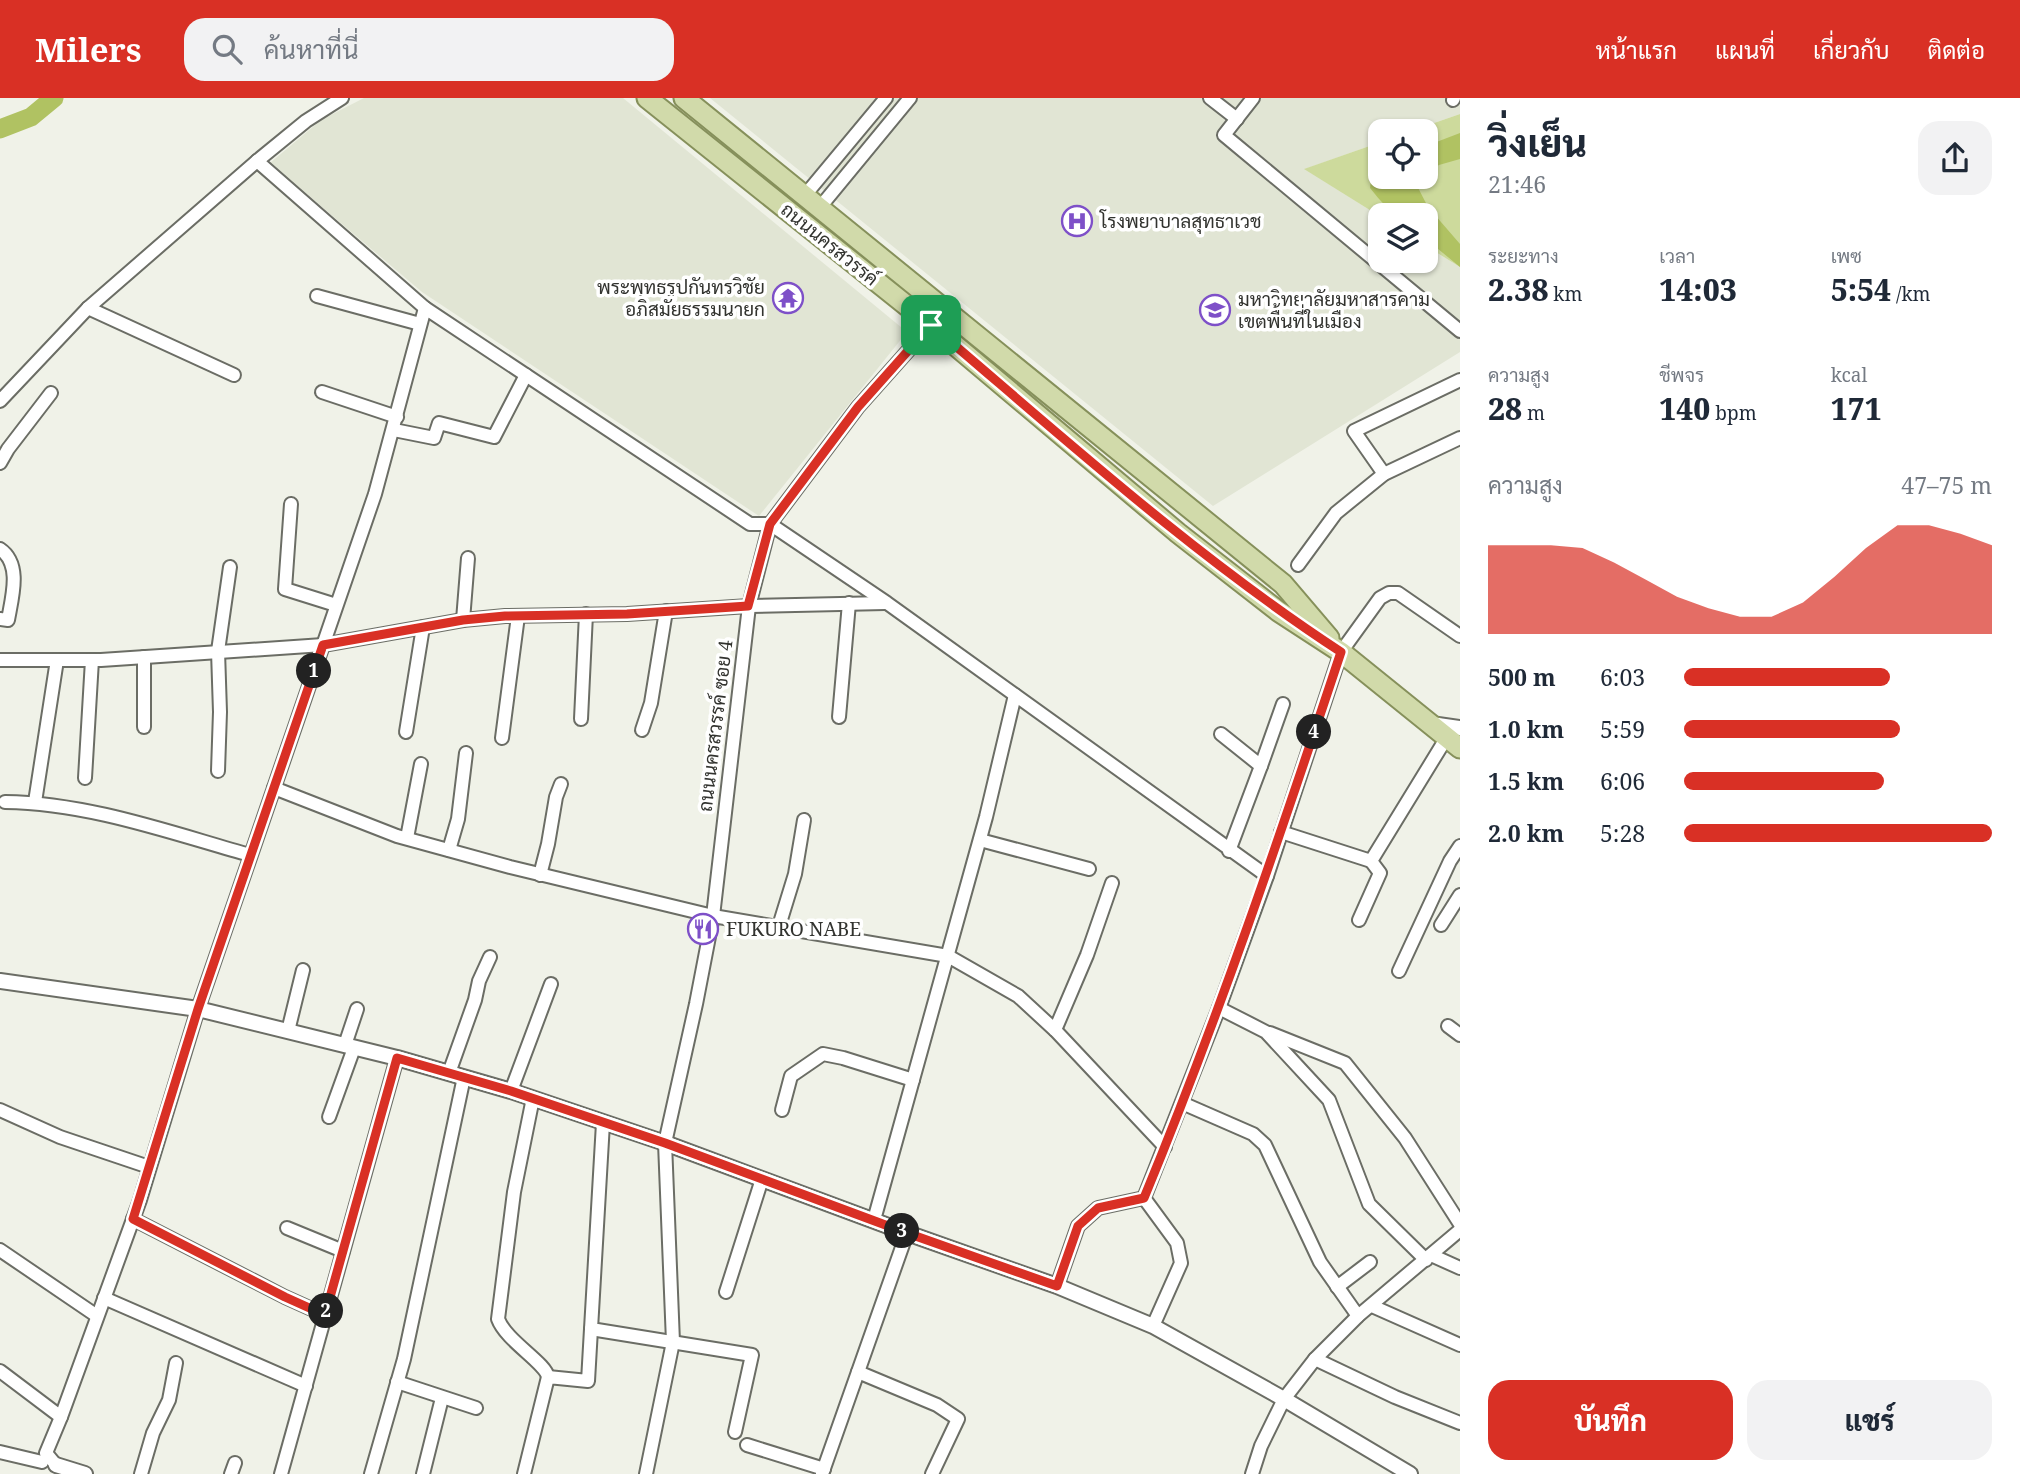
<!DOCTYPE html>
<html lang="th">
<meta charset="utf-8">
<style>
body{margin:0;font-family:"Noto Serif",Sarabun,serif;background:#f2f2f3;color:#1f2937;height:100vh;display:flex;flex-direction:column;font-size:26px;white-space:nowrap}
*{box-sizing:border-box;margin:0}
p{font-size:23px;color:#747a83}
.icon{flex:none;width:38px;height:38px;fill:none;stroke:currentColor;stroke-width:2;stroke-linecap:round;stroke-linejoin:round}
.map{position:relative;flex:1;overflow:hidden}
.side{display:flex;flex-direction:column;background:#fff;width:560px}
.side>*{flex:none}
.controls{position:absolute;left:1368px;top:21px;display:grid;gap:14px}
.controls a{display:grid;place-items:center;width:70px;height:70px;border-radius:14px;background:#fff;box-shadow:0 2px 5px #0004;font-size:35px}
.pin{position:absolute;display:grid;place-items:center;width:60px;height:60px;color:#fff;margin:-30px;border-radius:14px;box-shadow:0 4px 10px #0006}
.km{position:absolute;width:35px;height:35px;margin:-18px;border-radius:50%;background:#222;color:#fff;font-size:19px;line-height:35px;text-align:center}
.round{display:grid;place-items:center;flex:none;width:74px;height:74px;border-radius:21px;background:#f2f2f3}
.headline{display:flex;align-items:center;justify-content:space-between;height:119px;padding:0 28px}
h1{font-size:38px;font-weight:800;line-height:52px}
.metrics{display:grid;grid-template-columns:repeat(3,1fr);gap:10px;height:119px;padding:7px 28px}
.metrics div{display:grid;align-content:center}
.metrics b{font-size:30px;font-weight:800}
.metrics small{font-size:19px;font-weight:400}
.metrics p{font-size:19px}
.chart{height:196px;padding:14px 28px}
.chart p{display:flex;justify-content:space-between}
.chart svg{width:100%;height:126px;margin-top:7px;fill:#d93025;opacity:.7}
.cta{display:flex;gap:14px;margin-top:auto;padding:14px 28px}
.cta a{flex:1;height:80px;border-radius:21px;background:#d93025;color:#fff;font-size:28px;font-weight:800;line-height:80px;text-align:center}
.cta a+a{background:#f2f2f3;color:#1f2937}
ul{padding:0 28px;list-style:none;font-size:23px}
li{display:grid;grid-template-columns:112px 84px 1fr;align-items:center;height:52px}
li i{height:18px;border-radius:9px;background:#d93025}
header{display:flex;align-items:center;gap:42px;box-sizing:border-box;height:98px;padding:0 35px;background:#d93025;color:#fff}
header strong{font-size:33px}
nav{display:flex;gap:38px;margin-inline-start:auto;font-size:24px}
.search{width:490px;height:63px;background:#f2f2f3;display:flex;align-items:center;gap:18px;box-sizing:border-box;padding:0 24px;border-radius:21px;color:#747a83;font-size:26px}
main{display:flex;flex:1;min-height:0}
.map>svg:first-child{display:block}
.built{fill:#e1e5d4}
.green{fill:#cdda9c}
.water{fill:#b0c262}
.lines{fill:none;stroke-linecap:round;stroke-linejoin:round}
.river{stroke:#b0c262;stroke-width:19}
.minor-casing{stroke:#6b6d65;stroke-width:16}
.tertiary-casing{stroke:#6b6d65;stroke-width:18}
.primary-casing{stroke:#86905b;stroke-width:23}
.minor{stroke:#fff;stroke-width:12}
.tertiary{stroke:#fff;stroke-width:14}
.primary{stroke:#d1daaa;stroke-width:19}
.route-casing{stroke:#fff;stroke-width:14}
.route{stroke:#d93025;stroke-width:9}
.labels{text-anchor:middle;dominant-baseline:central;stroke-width:7;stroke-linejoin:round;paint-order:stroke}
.poi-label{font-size:19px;fill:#32332f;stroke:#fff;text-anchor:start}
.street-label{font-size:19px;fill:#32332f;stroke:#fff}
</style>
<header>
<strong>Milers</strong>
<div class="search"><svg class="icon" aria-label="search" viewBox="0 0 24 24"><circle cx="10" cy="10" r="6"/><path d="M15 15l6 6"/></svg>ค้นหาที่นี่</div>
<nav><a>หน้าแรก</a><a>แผนที่</a><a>เกี่ยวกับ</a><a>ติดต่อ</a></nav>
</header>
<main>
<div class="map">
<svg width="1460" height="1376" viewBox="0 0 1460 1376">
<rect width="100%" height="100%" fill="#f0f2e8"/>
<!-- built -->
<g class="built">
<path d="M364 0H623L907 234 759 418 422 194 270 65 321 22Z"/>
<path d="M710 0H1460V16L1411 33H1381V44L1305 71 1381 119V163H1426V148L1460 169V254L1213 408Z"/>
</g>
<!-- green -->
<path class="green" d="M1460 16V169L1426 148V117H1381V119L1304 71 1381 44V79H1426V33H1411Z"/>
<!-- water -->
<g class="water">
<path d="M1460 35V61L1439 67 1426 75V48Z"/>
<path d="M1381 66V79H1419L1414 82 1428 109 1460 146V169L1426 141V117C1394 117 1391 116 1370 90L1372 75Z"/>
</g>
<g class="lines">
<!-- river -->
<path class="river" d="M0 31 31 19 54 0"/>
<!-- minor casing -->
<g class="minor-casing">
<g id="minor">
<path d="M1210 0 1237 21"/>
<path d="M1253 0 1224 37 1460 233"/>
<path d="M1453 2 1454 0"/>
<path d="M257 63 425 210"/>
<path d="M806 96 886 0"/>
<path d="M821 108 910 0"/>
<path d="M317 198 420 226"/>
<path d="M88 210 234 277"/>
<path d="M322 294 397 319"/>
<path d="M0 303 88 210 257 63 306 23 342 0"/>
<path d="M394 332 434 340 439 325 494 339 526 277"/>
<path d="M0 365 8 351 51 295"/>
<path d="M1384 376 1354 333 1460 282"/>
<path d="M291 406 285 491 336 507"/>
<path d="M0 451C22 466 12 499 8 522L0 521"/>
<path d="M1298 467 1336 415 1384 376 1460 340"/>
<path d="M463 522 468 460"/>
<path d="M0 562H101L323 547 463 522 505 518 627 516 749 508 885 505"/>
<path d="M839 619 849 505"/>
<path d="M581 621 586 516"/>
<path d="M144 629V559"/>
<path d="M642 632 651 605 666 513"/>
<path d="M406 634 423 529"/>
<path d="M1221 636 1261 668 1229 753"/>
<path d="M502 640 518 518"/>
<path d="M1261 668 1283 606"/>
<path d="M218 673 220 614 218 553 230 469"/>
<path d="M85 680 92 562"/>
<path d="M274 690 397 738 510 769 713 818 948 858 1018 898 1055 932 1165 1049"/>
<path d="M5 704C89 705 171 735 250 757"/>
<path d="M35 704 57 562"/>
<path d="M1281 734 1371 763"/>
<path d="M407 740 421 666"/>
<path d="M980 742 1089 771"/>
<path d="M449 752 458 721 466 655"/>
<path d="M540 777 548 746 556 699 561 686"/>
<path d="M1359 822 1380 775 1371 763 1447 639"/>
<path d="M1441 827 1460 797"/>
<path d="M779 828 795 776 804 722"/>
<path d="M1399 873 1450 763 1460 748"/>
<path d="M1219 910 1266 934 1329 1002 1369 1106 1426 1162"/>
<path d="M1448 928 1460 937"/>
<path d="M1055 932 1087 857 1112 785"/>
<path d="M288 933 303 872"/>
<path d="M1270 935 1345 965 1405 1040 1460 1126"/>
<path d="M345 947 357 911"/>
<path d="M449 975 475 902 479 883 490 859"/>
<path d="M511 993 551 886"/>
<path d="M533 1000 514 1094 498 1221C506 1243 546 1265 548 1279"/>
<path d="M1182 1005 1253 1036 1265 1047 1320 1164 1358 1218"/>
<path d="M0 1012 60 1039 149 1069"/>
<path d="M782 1012 791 978 823 956 843 960 913 982"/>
<path d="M329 1019 354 950"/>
<path d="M603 1025 591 1231 752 1257 735 1334"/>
<path d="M1144 1100 1219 910 1267 778 1341 554 1380 500 1389 495H1398L1460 538"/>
<path d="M133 1121 285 1199 325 1217"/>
<path d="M874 1122 986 719 1015 597"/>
<path d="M287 1130 343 1153"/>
<path d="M0 1152 97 1218"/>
<path d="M1431 1157 1460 1170"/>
<path d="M1057 1188 1078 1128 1098 1110 1144 1100 1177 1145 1181 1165 1153 1228"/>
<path d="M1337 1189 1370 1164"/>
<path d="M726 1194 762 1081"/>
<path d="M104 1200 306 1288"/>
<path d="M1372 1208 1460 1247"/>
<path d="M1315 1261 1395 1299 1460 1325"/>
<path d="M0 1273 61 1319"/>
<path d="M858 1274 937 1307 958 1321 932 1376"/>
<path d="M397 1284 476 1310"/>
<path d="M747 1347 824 1371"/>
<path d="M0 1354 42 1364"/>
<path d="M56 1367 46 1355 61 1319 140 1102 198 911 375 396 425 210 750 426H770L887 505 1267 778"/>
<path d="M141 1376 153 1335 169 1302 176 1265"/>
<path d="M231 1376 235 1365"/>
<path d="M281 1376 397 960"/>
<path d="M371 1376 404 1261 464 979"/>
<path d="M423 1376 442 1300"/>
<path d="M524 1376 548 1279 588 1283 591 1231"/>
<path d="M646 1376 673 1244 665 1045 696 906 713 818 749 508 770 426 858 309 931 227"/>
<path d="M822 1376 907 1135"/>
<path d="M1252 1376 1261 1348 1284 1301 1315 1261 1358 1218 1460 1132"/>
</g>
</g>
<!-- tertiary casing -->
<g class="tertiary-casing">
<g id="tertiary">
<path d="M1431 626 1460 630"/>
<path d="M0 883 198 911 397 960 511 993 665 1045 907 1135 1057 1188 1153 1228 1284 1301 1410 1376"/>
<path d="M56 1367 85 1376"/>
</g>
</g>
<!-- primary casing -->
<g class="primary-casing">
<g id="primary">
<path d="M647 0 931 227 1178 435 1278 513 1341 554 1460 650"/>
<path d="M684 0 1283 486 1329 540"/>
</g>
</g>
<!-- minor -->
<use href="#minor" class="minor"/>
<!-- tertiary -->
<use href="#tertiary" class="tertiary"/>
<!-- primary -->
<use href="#primary" class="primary"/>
</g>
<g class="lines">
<!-- route casing -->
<g class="route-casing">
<path id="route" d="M931 227C1064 340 1194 458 1341 554 1280 738 1218 921 1144 1100L1098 1110 1078 1128 1057 1188 907 1135 665 1045 511 993 397 960 325 1217 285 1199 133 1121 198 911 323 547 463 522 505 518 627 516 748 508 770 426 858 309Z"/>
</g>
<!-- route -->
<use href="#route" class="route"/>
</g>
<!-- icons -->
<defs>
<g id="hospital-ring" transform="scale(1.575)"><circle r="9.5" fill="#fff" stroke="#7e50c8" stroke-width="1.5"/><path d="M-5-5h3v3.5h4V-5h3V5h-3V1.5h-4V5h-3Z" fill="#7e50c8"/></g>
<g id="temple-ring" transform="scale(1.575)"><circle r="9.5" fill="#fff" stroke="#7e50c8" stroke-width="1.5"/><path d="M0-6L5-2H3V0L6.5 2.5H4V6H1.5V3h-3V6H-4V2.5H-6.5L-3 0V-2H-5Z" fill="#7e50c8"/></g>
<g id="university-ring" transform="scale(1.575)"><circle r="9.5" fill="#fff" stroke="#7e50c8" stroke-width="1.5"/><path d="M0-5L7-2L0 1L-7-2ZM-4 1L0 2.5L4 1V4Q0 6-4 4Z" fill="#7e50c8"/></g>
<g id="restaurant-ring" transform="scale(1.575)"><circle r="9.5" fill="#fff" stroke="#7e50c8" stroke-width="1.5"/><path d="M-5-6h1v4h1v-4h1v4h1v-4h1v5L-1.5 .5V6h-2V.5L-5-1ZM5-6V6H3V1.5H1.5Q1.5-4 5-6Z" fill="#7e50c8"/></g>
</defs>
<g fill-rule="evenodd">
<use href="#hospital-ring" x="1077" y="123"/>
<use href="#temple-ring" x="788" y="200"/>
<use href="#university-ring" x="1215" y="212"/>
<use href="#restaurant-ring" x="703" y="831"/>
</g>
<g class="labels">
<!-- poi labels -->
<g class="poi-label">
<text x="1100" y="123">โรงพยาบาลสุทธาเวช</text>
<text x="765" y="189" text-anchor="end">พระพุทธรูปกันทรวิชัย<tspan x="765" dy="22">อภิสมัยธรรมนายก</tspan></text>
<text x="1238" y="201">มหาวิทยาลัยมหาสารคาม<tspan x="1238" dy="22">เขตพื้นที่ในเมือง</tspan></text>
<text x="726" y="831">FUKURO NABE</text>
</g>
<!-- street labels -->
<g class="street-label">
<text transform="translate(830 146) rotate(39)">ถนนนครสวรรค์</text>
<text transform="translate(715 628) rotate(-83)">ถนนนครสวรรค์ ซอย 4</text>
</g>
</g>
</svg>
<div class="controls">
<a><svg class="icon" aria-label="locate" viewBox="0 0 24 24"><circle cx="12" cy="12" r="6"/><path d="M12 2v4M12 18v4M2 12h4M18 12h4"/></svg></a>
<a><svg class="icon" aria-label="layers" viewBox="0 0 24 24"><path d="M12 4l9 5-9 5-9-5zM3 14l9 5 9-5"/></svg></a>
</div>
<div class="pin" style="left:931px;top:227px;background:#1e9e55"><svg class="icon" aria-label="arrive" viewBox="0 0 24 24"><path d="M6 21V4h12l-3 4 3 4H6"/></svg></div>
<b class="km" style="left:314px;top:573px">1</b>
<b class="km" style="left:326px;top:1213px">2</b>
<b class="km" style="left:902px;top:1133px">3</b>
<b class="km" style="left:1314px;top:634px">4</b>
</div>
<section class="side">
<div class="headline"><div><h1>วิ่งเย็น</h1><p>21:46</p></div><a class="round"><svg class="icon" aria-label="share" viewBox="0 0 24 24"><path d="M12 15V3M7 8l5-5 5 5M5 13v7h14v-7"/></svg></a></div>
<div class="metrics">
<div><p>ระยะทาง</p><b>2.38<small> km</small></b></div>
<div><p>เวลา</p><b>14:03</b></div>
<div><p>เพซ</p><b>5:54<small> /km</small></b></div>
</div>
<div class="metrics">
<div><p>ความสูง</p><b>28<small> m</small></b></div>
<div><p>ชีพจร</p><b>140<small> bpm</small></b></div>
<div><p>kcal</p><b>171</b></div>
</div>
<div class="chart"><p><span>ความสูง</span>47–75 m</p>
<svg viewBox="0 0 160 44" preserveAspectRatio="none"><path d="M0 44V13L10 13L20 13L30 14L40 19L50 25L60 31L70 35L80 38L90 38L100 33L110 24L120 14L130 6L140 6L150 9L160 13V44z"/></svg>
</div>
<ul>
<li><b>500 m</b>6:03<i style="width:67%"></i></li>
<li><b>1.0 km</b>5:59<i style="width:70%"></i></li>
<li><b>1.5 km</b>6:06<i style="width:65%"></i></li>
<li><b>2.0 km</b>5:28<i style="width:100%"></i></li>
</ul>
<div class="cta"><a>บันทึก</a><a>แชร์</a></div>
</section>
</main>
